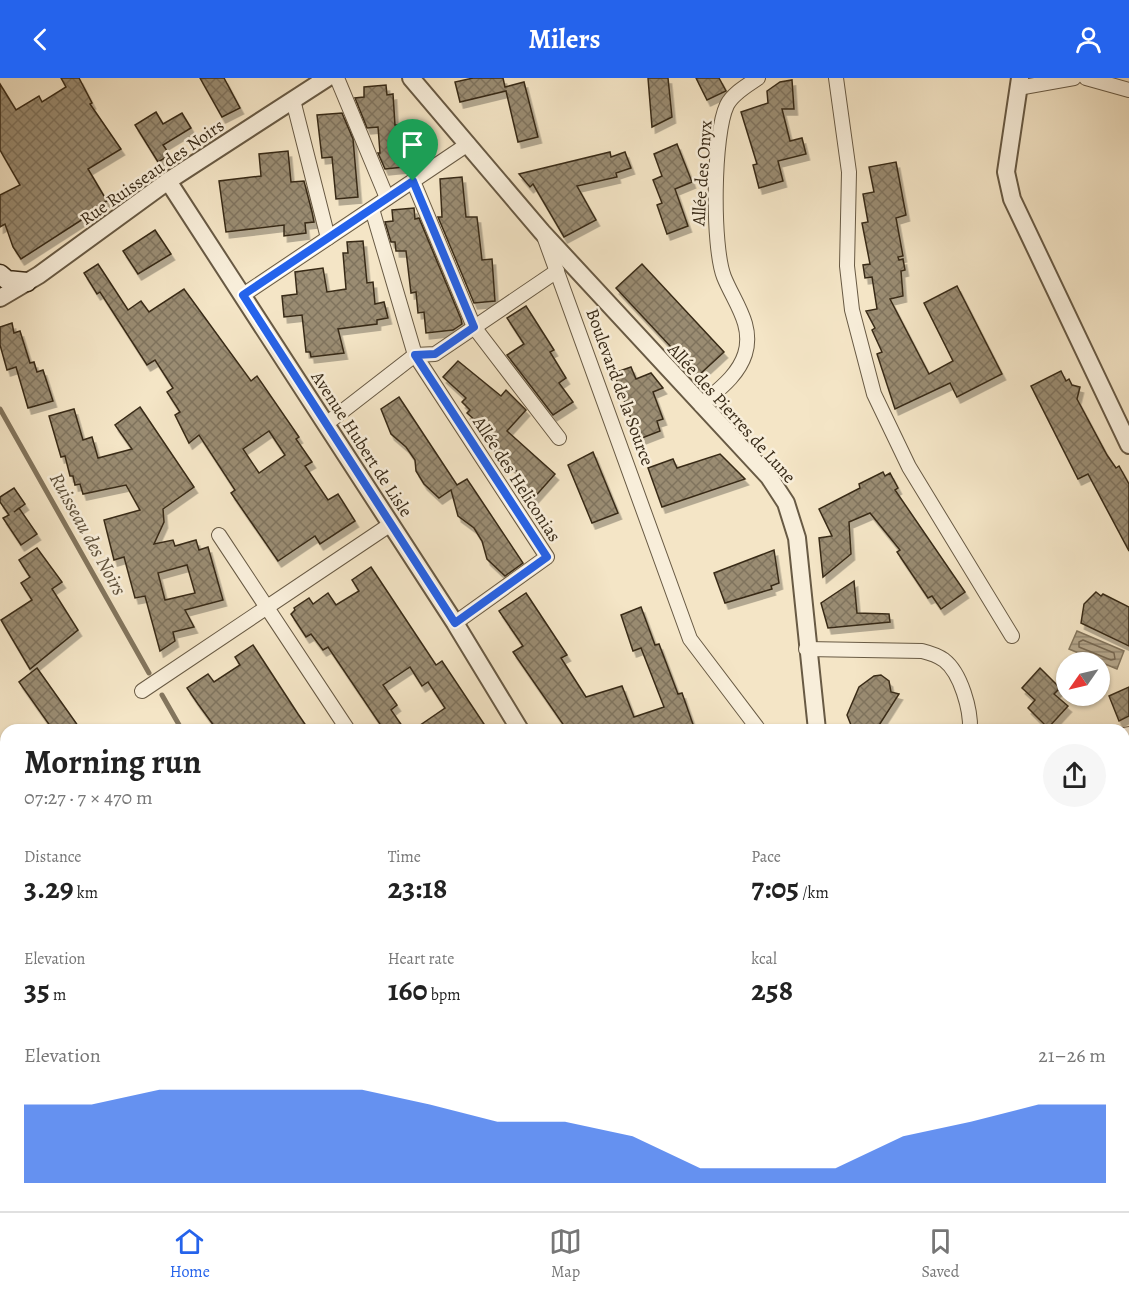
<!DOCTYPE html>
<meta charset="utf-8">
<style>
body{margin:0;font-family:Alegreya,serif;background:#f6f6f6;color:#222;height:100vh;display:flex;flex-direction:column;font-size:22px;white-space:nowrap}
*{box-sizing:border-box;margin:0}
p{font-size:20px;color:#767676}
.icon{flex:none;width:33px;height:33px;fill:none;stroke:currentColor;stroke-width:2;stroke-linecap:round;stroke-linejoin:round}
.map{position:relative;flex:1;overflow:hidden}
.panel{position:absolute;left:0px;top:646px;width:1130px;height:488px;display:flex;flex-direction:column;background:#fff;border-radius:18px 18px 0 0;box-shadow:0 2px 4px #0004}
.panel>*{flex:none}
.needle{width:39px;rotate:236deg}
.buttons{position:absolute;left:1056px;top:574px;display:grid;gap:12px}
.buttons a{display:grid;place-items:center;width:54px;height:54px;border-radius:50%;background:#fff;box-shadow:0 2px 4px #0004;font-size:30px}
.pin{position:absolute;display:grid;place-items:center;width:51px;height:51px;color:#fff;margin:-62px -26px;border-radius:50% 50% 50% 0;rotate:-45deg;box-shadow:0 0 6px #0007}
.pin .icon{rotate:45deg}
.round{display:grid;place-items:center;flex:none;width:63px;height:63px;border-radius:32px;background:#f6f6f6}
.headline{display:flex;align-items:center;justify-content:space-between;height:102px;padding:0 24px}
h1{font-size:33px;font-weight:600;line-height:45px}
.stats{display:grid;grid-template-columns:repeat(3,1fr);gap:9px;height:102px;padding:6px 24px}
.stats div{display:grid;align-content:center}
.stats b{font-size:30px;font-weight:600}
.stats small{font-size:16px;font-weight:400}
.stats p{font-size:16px}
.chart{height:168px;padding:12px 24px}
.chart p{display:flex;justify-content:space-between}
.chart svg{width:100%;height:108px;margin-top:6px;fill:#2563eb;opacity:.7}
header{display:flex;justify-content:space-between;align-items:center;height:78px;padding:0 24px;background:#2563eb;color:#fff;font-size:27px;font-weight:600}
.tab-bar{display:flex;justify-content:space-around;align-items:center;height:84px;border-top:2px solid #e0e0e0;background:#fff;font-size:16px;color:#767676}
.tab-bar a{display:grid;justify-items:center;gap:3px}
.tab-bar .current{color:#2563eb}
.map>svg:first-child{display:block}
.park{fill:#d4c5a8;stroke:#867860;stroke-width:1.5}
.water{fill:url(#water-rules);stroke:#83755d;stroke-width:1.5}
.lines{fill:none;stroke-linecap:round;stroke-linejoin:round}
.shore{stroke:#766852;stroke-width:1.5}
.stream{stroke:#83755d;stroke-width:5}
.building{fill:url(#building-cross-hatch);stroke:#392b18;stroke-width:1.5;fill-rule:evenodd;filter:url(#shadow)}
.minor-casing{stroke:#685a44;stroke-width:16}
.tertiary-casing{stroke:#685a44;stroke-width:20}
.secondary-casing{stroke:#392b18;stroke-width:21}
.primary-casing{stroke:#392b18;stroke-width:24}
.minor{stroke:#f8eeda;stroke-width:14}
.tertiary{stroke:#f8eeda;stroke-width:16}
.secondary{stroke:#f8eeda;stroke-width:18}
.primary{stroke:#f4e5c6;stroke-width:21}
.route-casing{stroke:#fff;stroke-width:12}
.route{stroke:#2563eb;stroke-width:8}
.labels{text-anchor:middle;dominant-baseline:central;stroke-width:5;stroke-linejoin:round;paint-order:stroke}
.street-label{font-size:18px;fill:#392b18;stroke:#f8eeda}
.water-label{font-size:20px;font-style:italic;fill:#5e503a;stroke:#f8eeda}
</style>
<header><svg class="icon" aria-label="back" viewBox="0 0 24 24"><path d="M15 5l-7 7 7 7"/></svg>Milers<svg class="icon" aria-label="person" viewBox="0 0 24 24"><circle cx="12" cy="8" r="4"/><path d="M4 21q1-7 8-7t8 7"/></svg></header>
<div class="map">
<svg width="1129" height="1133" viewBox="0 0 1129 1133">
<defs>
<pattern id="water-rules" width="6" height="5" patternUnits="userSpaceOnUse" patternTransform="scale(1.5)"><rect width="6" height="5" fill="#b4a68b"/><path d="M0 2.5h6" fill="none" stroke="#938771"/></pattern>
<pattern id="building-cross-hatch" width="8" height="8" patternUnits="userSpaceOnUse" patternTransform="scale(1.5)"><rect width="8" height="8" fill="#9a8c72"/><path d="M0 0l8 8M0 8l8-8" fill="none" stroke="#7f735d"/></pattern>
<filter id="shadow"><feDropShadow dx="3.5" dy="6" stdDeviation="0" flood-color="#0004"/></filter>
</defs>
<rect width="100%" height="100%" fill="#f4e5c6"/>
<filter id="stains"><feTurbulence type="fractalNoise" baseFrequency=".00333" numOctaves="4"/><feColorMatrix values="0 0 0 0 .2 0 0 0 0 .09 0 0 0 0 .02 0 0 0 .5 -.17"/></filter>
<radialGradient id="worn" r=".72"><stop offset=".6" stop-color="#630" stop-opacity="0"/><stop offset="1" stop-color="#630" stop-opacity=".3"/></radialGradient>
<!-- park -->
<path class="park" d="M620 1128H735L736 1133H621Z"/>
<!-- water -->
<path class="water" d="M1077 553 1124 573 1117 591 1069 571Z"/>
<g class="lines">
<!-- shore -->
<path class="shore" d="M1083 562 1114 575 1115 581 1111 582 1079 569V564Z"/>
<!-- stream -->
<g class="stream">
<path d="M0 331 149 595"/>
<path d="M162 617 182 652"/>
<path d="M1124 671 1129 669"/>
<path d="M477 1128 481 1133"/>
</g>
</g>
<!-- building -->
<g class="building">
<path d="M61 0H79L92 25 90 26 121 71 88 91 107 123 98 128 100 130 21 181 13 169 5 146 0 149V117L20 107 0 72V6L16 32 39 18 42 24 66 9Z"/>
<path d="M200 0H224L240 30 222 39Z"/>
<path d="M473 0H503L505 9 524 4 538 59 518 64 506 13 460 24 455 4Z"/>
<path d="M648 0H668L672 39 652 49Z"/>
<path d="M696 0H719L726 13 707 22Z"/>
<path d="M792 2 794 31H782L790 63 802 60 806 76 778 83 783 103 759 110 753 87 757 86 741 34 768 25 767 13 780 4Z"/>
<path d="M386 7 387 17 393 16 395 47H400L404 89 385 91 378 75H380L378 49 367 50 355 20 364 19V9Z"/>
<path d="M156 34 163 46 182 35 191 50 163 67 170 77 158 84 135 47Z"/>
<path d="M342 35 353 61 358 119 336 121 332 79 322 80 317 37Z"/>
<path d="M677 66 692 104 675 111 688 148 667 156 657 127 662 125 653 102 662 98 654 76Z"/>
<path d="M288 73 291 104 304 103 312 134 314 144 305 145 306 155 284 158V147L226 154 219 103 261 98 259 76Z"/>
<path d="M610 74 611 79 625 74 631 90 616 95 617 99 577 108 596 142 564 159 533 106 530 109 519 96Z"/>
<path d="M896 84 906 137 896 140 903 178 898 179 899 182 903 181 905 192 901 193 903 218 890 221 929 296 953 283 924 225 957 208 1002 296 957 319 950 305 895 331 877 276 882 274 872 252 875 250 866 233 877 231 872 199 865 200 863 187 870 186 862 145 868 144 863 116 874 114 869 89Z"/>
<path d="M462 99 466 139H477L482 182 492 181 495 223 474 225 438 139H442L440 101Z"/>
<path d="M414 130 415 141 419 140 461 241 462 246 453 252 426 255 424 234 418 235 416 214 411 215 406 173H396L395 164H391L385 144 393 143 392 132Z"/>
<path d="M155 152 171 176 138 196 123 173Z"/>
<path d="M363 163 367 205 373 204 375 226 384 224 388 240 377 242V246L338 251 344 275 311 279 310 274H306L302 237 284 239 282 218 297 216 295 194 323 190 327 214 346 211 343 175H348L347 164Z"/>
<path d="M98 186 128 232 141 223 149 234 184 211 251 303 257 298 299 359 296 361 312 384 305 388 328 422 338 416 355 443 320 466 315 458 278 483 231 415 235 412 199 357 189 365 175 337 180 334 167 314 173 310 155 282 147 287 100 214 97 216 84 195ZM269 353 285 377 259 395 243 371Z"/>
<path d="M642 186 724 274 698 298 616 210Z"/>
<path d="M526 228 554 272 550 274 566 300 559 305 573 324 553 337 507 277 524 266 507 240Z"/>
<path d="M12 245 14 255 20 253 30 285 34 284 37 294 43 292 53 323 28 330 16 289 7 292 0 267V249Z"/>
<path d="M458 283 501 318 506 312 526 332 507 353 555 396 532 422 516 407 523 399 492 371 498 363 467 335 470 332 462 324 466 320 443 299Z"/>
<path d="M631 289 636 301 651 295 663 310 653 314 663 341 657 343 660 353 642 360 639 350 635 352 614 295Z"/>
<path d="M1061 293 1066 303 1069 301 1072 307 1080 309 1077 321 1107 377 1116 390 1119 388 1129 406V473L1088 396 1078 401 1031 308Z"/>
<path d="M399 319 457 407 467 401 523 485 505 498 487 481 482 463 474 450 458 438 451 412 439 420 424 406 416 393 415 382 406 369 391 356 381 331Z"/>
<path d="M140 329 194 409 163 431 164 444 154 466 173 462 175 468 196 462 199 472 208 469 223 522 185 532 194 549 173 554 175 563 160 573 145 518 135 520 124 479 114 482 104 442 140 432 126 407 83 416 80 406 75 407 73 398H70L65 378 61 379 49 338 74 331 83 362 92 359 98 380 132 371 115 347ZM187 487 195 515 165 522 158 495Z"/>
<path d="M593 374 618 435 592 445 568 387Z"/>
<path d="M720 376 745 401 662 429 648 390 673 381 677 390Z"/>
<path d="M883 394 885 398 890 395 898 410 895 412 965 514 941 531 932 518 928 520 897 474 900 472 870 435 849 444 851 476 823 499 819 460 832 458 819 431 860 410 859 406Z"/>
<path d="M14 410 25 426 14 434 19 430 37 456 21 467 3 440 9 437 0 424V419Z"/>
<path d="M37 470 62 504 52 511 78 552 30 591 1 542 32 522 21 505 30 499 19 482Z"/>
<path d="M774 472 779 505 771 508 772 511 725 525 714 495Z"/>
<path d="M371 489 436 587 442 583 488 652H413L445 630 428 604 422 608 410 589 383 607 397 627 391 632 405 652H384L328 569 323 572 311 556 306 559 291 536 295 532 294 530 309 520 313 526 328 515 336 527 359 513 352 502Z"/>
<path d="M854 503 857 535 889 536 890 544 828 550 821 525Z"/>
<path d="M1096 514 1101 518 1103 516 1129 529V568L1081 545 1084 526Z"/>
<path d="M526 515 567 577 561 580 586 619 622 608 634 639 664 629 641 570 633 573 621 537 641 529 655 567 659 566 678 616 682 615 695 652H567L513 574 523 568 499 533Z"/>
<path d="M253 567 298 636 309 652H217L198 626 187 610 208 596 214 604 240 587 235 579Z"/>
<path d="M37 590 81 652H53L19 604Z"/>
<path d="M1040 590 1060 610 1054 616 1068 628 1048 650 1028 630 1035 622 1022 610Z"/>
<path d="M881 597 889 603 891 614 899 616 876 652H853L847 637 859 609 874 598Z"/>
<path d="M1129 609V638L1119 643 1109 618Z"/>
</g>
<g class="lines">
<!-- minor casing -->
<g class="minor-casing">
<g id="minor">
<path d="M337 0 387 120"/>
<path d="M836 0 849 94 847 188 852 232 874 316 909 389 1012 558"/>
<path d="M1086 0 1129 12"/>
<path d="M1018 10 1074 0"/>
<path d="M293 22 328 160"/>
<path d="M413 103 474 249 559 360"/>
<path d="M372 131 415 277 547 479 455 545"/>
<path d="M544 158 690 561 759 652"/>
<path d="M243 217 468 66"/>
<path d="M701 327C718 312 738 298 745 276 754 247 734 224 724 199 712 168 713 56 727 27 733 15 748 7 758 0"/>
<path d="M326 346 415 277 435 276 557 193"/>
<path d="M219 457 348 652"/>
<path d="M806 571 922 573C930 575 937 577 944 582 961 595 971 632 970 652"/>
<path d="M142 613 391 446"/>
<path d="M1124 657 1129 656"/>
<path d="M0 889 6 887"/>
<path d="M1124 994 1129 989"/>
<path d="M746 1128 747 1133"/>
<path d="M1042 1128 1045 1133"/>
<path d="M1096 1128V1133"/>
<path d="M188 1133 201 1128"/>
<path d="M936 1133 938 1128"/>
</g>
</g>
<!-- tertiary casing -->
<g class="tertiary-casing">
<g id="tertiary">
<path d="M411 0 542 154 769 399 786 425 797 460 817 652"/>
<path d="M1020 0 1006 94 1012 121 1129 367"/>
<path d="M168 103 455 545 520 652"/>
<path d="M0 220 39 197 168 103 327 0"/>
<path d="M607 1128 608 1133"/>
<path d="M880 1128 881 1133"/>
</g>
</g>
<!-- secondary casing -->
<g class="secondary-casing">
<path id="secondary" d="M0 196 7 202 27 204"/>
</g>
<!-- primary casing -->
<g class="primary-casing">
<g id="primary">
<path d="M0 1004 6 1038"/>
<path d="M22 1128 23 1133"/>
</g>
</g>
<!-- minor -->
<use href="#minor" class="minor"/>
<!-- tertiary -->
<use href="#tertiary" class="tertiary"/>
<!-- secondary -->
<use href="#secondary" class="secondary"/>
<!-- primary -->
<use href="#primary" class="primary"/>
</g>
<g class="lines">
<!-- route casing -->
<g class="route-casing">
<path id="route" d="M413 103 474 249 435 276 415 277 547 479 455 545 243 217Z"/>
</g>
<!-- route -->
<use href="#route" class="route"/>
</g>
<g class="labels">
<!-- street labels -->
<g class="street-label">
<text transform="translate(152 94) rotate(-35)">Rue Ruisseau des Noirs</text>
<text transform="translate(702 95) rotate(-86)">Allée des Onyx</text>
<text transform="translate(620 309) rotate(70)">Boulevard de la Source</text>
<text transform="translate(732 335) rotate(48)">Allée des Pierres de Lune</text>
<text transform="translate(362 366) rotate(57)">Avenue Hubert de Lisle</text>
<text transform="translate(517 401) rotate(57)">Allée des Heliconias</text>
</g>
<!-- water labels -->
<g class="water-label">
<text transform="translate(88 456) rotate(61)">Ruisseau des Noirs</text>
</g>
</g>
<rect width="100%" height="100%" filter="url(#stains)"/>
<rect width="100%" height="100%" fill="url(#worn)"/>
</svg>
<div class="buttons">
<a><svg class="needle" viewBox="-14 -14 28 28"><path d="M0-13l5 13h-10z" fill="#e53935"/><path d="M0 13l5-13h-10z" fill="#767676"/></svg></a>
</div>
<div class="pin" style="left:413px;top:103px;background:#1e9e55"><svg class="icon" aria-label="arrive" viewBox="0 0 24 24"><path d="M6 21V4h12l-3 4 3 4H6"/></svg></div>
<section class="panel">
<div class="headline"><div><h1>Morning run</h1><p>07:27 · 7 × 470 m</p></div><a class="round"><svg class="icon" aria-label="share" viewBox="0 0 24 24"><path d="M12 15V3M7 8l5-5 5 5M5 13v7h14v-7"/></svg></a></div>
<div class="stats">
<div><p>Distance</p><b>3.29<small> km</small></b></div>
<div><p>Time</p><b>23:18</b></div>
<div><p>Pace</p><b>7:05<small> /km</small></b></div>
</div>
<div class="stats">
<div><p>Elevation</p><b>35<small> m</small></b></div>
<div><p>Heart rate</p><b>160<small> bpm</small></b></div>
<div><p>kcal</p><b>258</b></div>
</div>
<div class="chart"><p><span>Elevation</span>21–26 m</p>
<svg viewBox="0 0 160 44" preserveAspectRatio="none"><path d="M0 44V12L10 12L20 6L30 6L40 6L50 6L60 12L70 19L80 19L90 25L100 38L110 38L120 38L130 25L140 19L150 12L160 12V44z"/></svg>
</div>
</section>
</div>
<nav class="tab-bar">
<a class="current"><svg class="icon" aria-label="home" viewBox="0 0 24 24"><path d="M3 11l9-7 9 7M6 9v11h12V9"/></svg>Home</a>
<a><svg class="icon" aria-label="map" viewBox="0 0 24 24"><path d="M3 6l6-2 6 2 6-2v14l-6 2-6-2-6 2zM9 4v14M15 6v14"/></svg>Map</a>
<a><svg class="icon" aria-label="saved" viewBox="0 0 24 24"><path d="M7 4h10v16l-5-4-5 4z"/></svg>Saved</a>
</nav>
